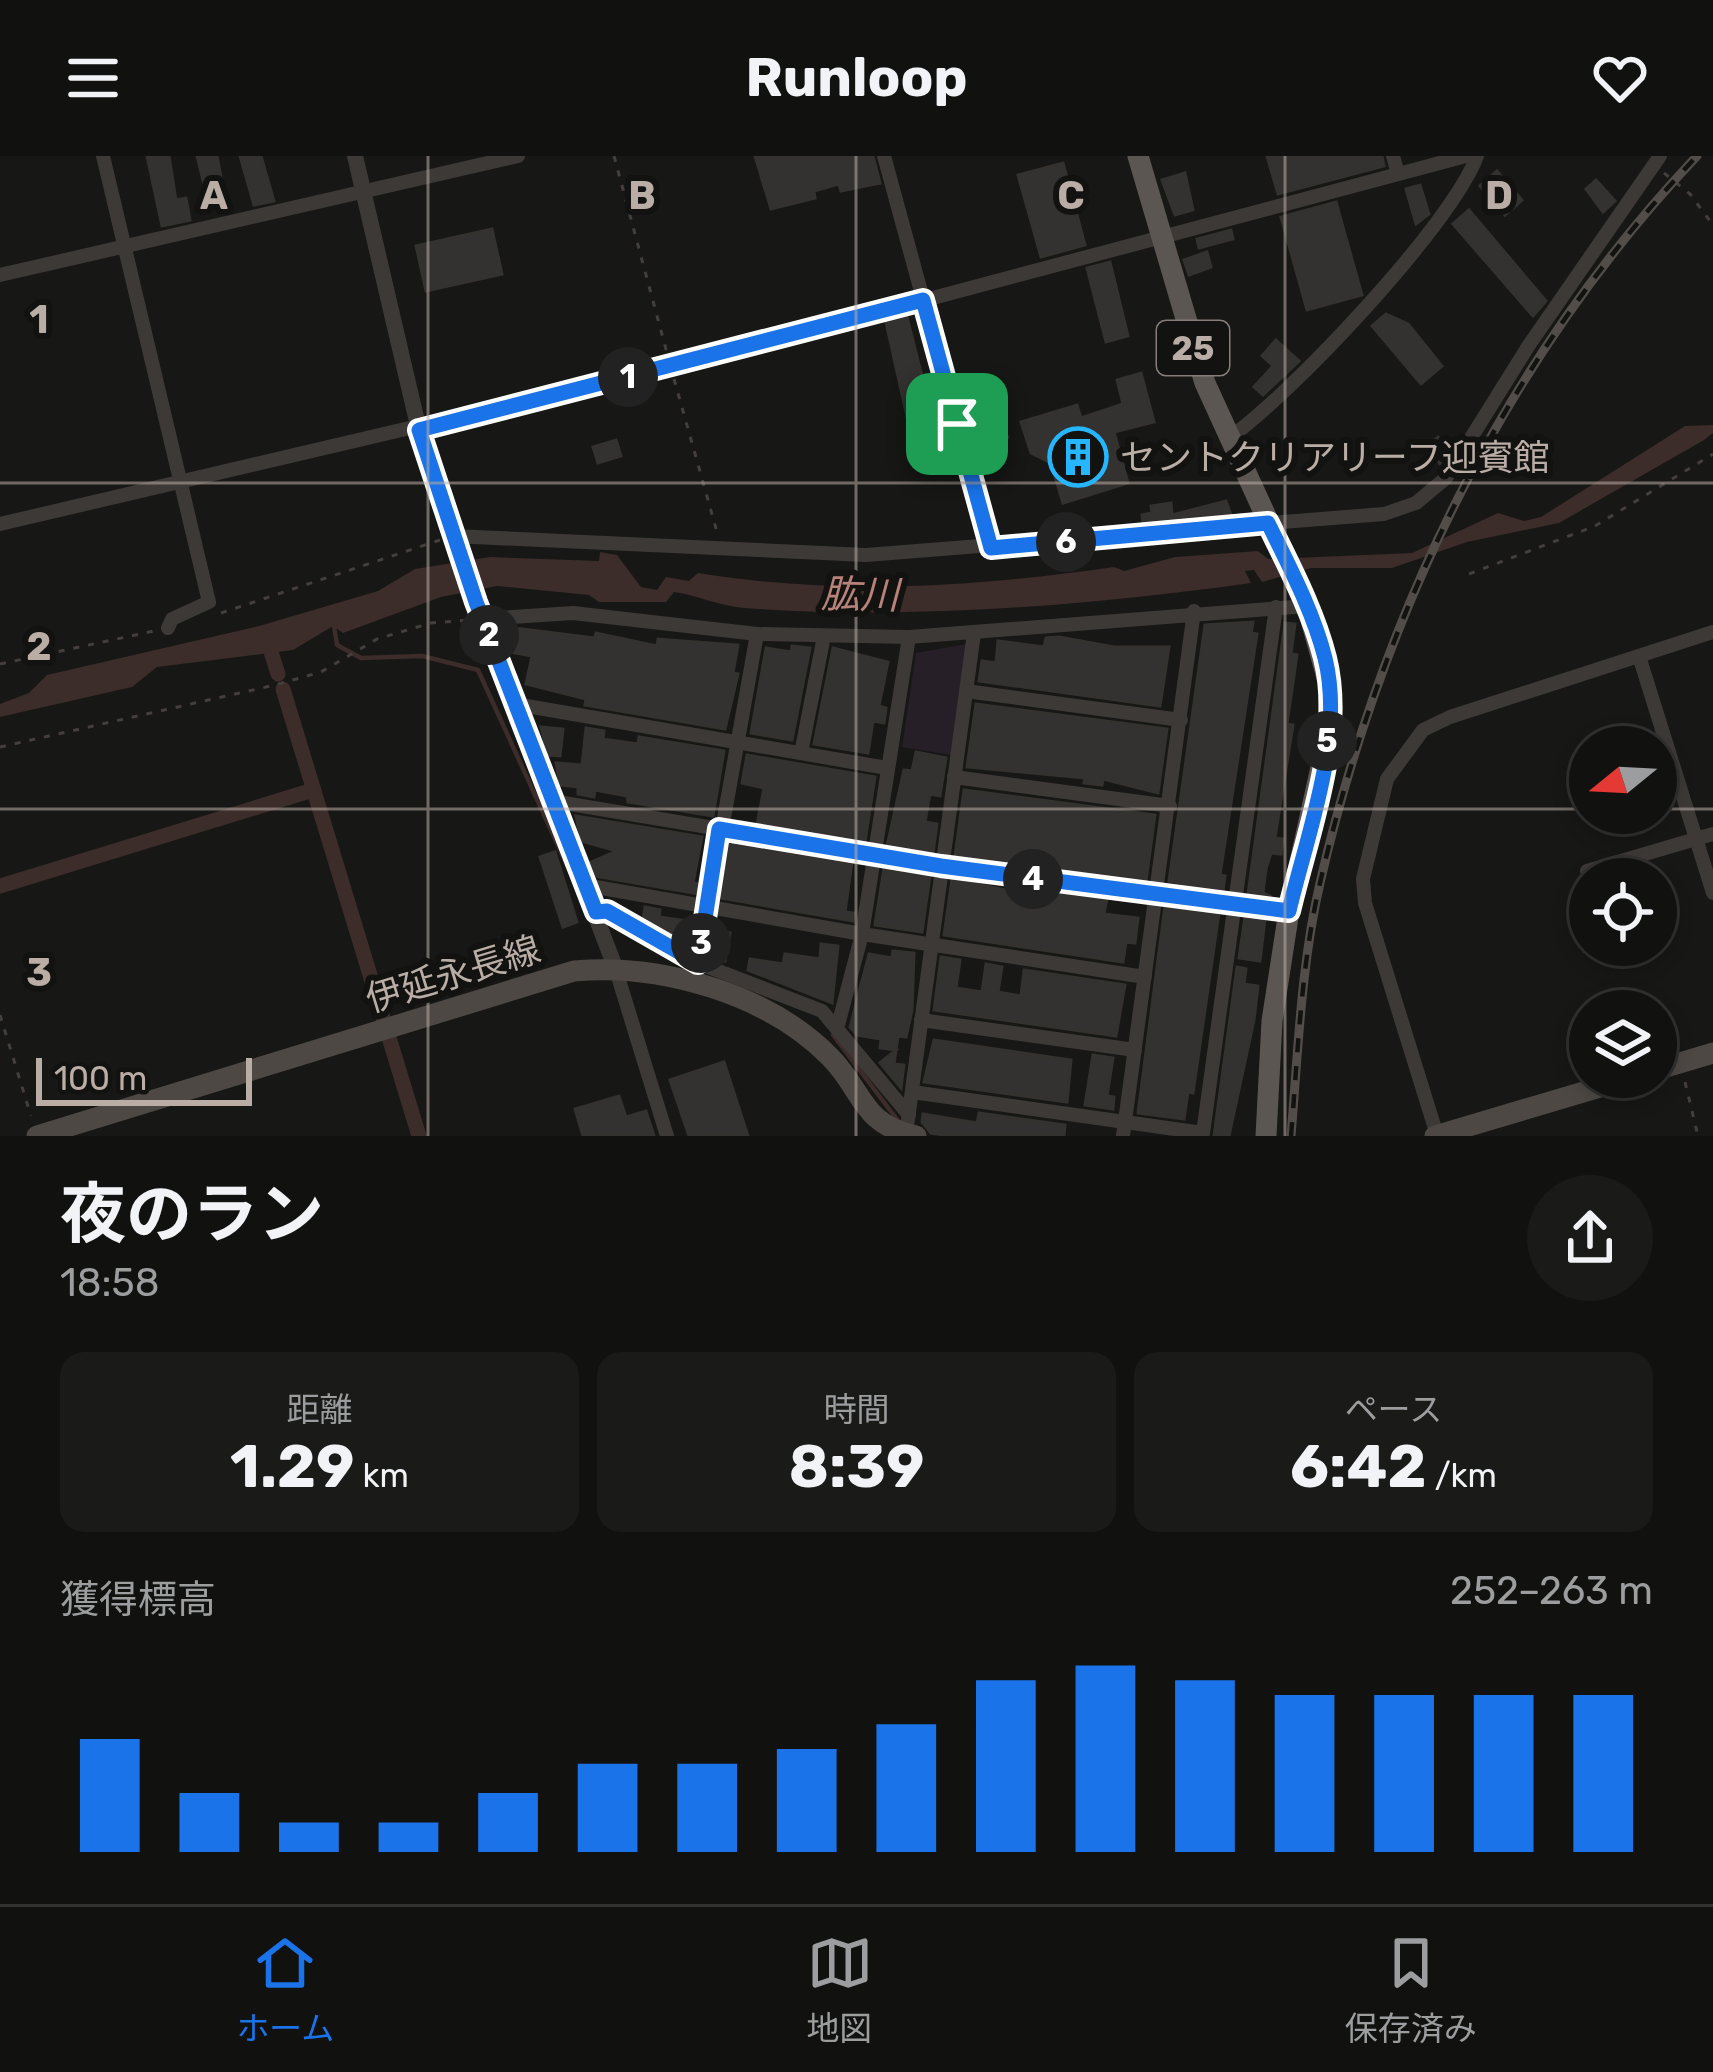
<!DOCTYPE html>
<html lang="ja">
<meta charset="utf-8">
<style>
body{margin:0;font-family:Rubik,"Noto Sans JP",sans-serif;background:#1a1a19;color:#f1f3f6;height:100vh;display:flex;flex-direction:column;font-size:45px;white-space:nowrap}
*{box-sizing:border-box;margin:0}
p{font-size:39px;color:#9c9d9f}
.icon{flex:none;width:66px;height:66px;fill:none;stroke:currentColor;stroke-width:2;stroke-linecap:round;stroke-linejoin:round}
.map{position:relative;height:980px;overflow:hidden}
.sheet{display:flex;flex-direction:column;background:#111110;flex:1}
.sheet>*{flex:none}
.needle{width:78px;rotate:252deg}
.buttons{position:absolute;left:1569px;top:570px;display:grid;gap:24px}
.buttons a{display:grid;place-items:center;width:108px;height:108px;border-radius:50%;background:#111110;box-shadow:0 6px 18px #0003,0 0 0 3px #303130;font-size:60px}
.scale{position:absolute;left:36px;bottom:30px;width:216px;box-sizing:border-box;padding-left:12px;border:6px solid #b9ada6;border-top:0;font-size:33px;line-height:42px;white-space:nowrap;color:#b9ada6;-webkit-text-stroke:9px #121210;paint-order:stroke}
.pin{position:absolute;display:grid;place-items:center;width:102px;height:102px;color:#fff;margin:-51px;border-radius:24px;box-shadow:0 6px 18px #0006}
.km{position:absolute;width:60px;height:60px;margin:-30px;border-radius:50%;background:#222;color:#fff;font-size:33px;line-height:60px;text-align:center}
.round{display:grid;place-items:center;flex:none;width:126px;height:126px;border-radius:63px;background:#1a1a19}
.overview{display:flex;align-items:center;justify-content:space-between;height:204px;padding:0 60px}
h1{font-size:66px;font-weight:700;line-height:90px}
.figures{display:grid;grid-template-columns:repeat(3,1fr);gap:18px;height:204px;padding:12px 60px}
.figures div{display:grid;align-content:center;border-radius:24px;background:#1a1a19;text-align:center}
.figures b{font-size:60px;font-weight:700}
.figures small{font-size:33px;font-weight:400}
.figures p{font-size:33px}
.chart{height:336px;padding:24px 60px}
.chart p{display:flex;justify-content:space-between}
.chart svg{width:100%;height:216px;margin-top:12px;stroke:#1a73e8;stroke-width:6}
header{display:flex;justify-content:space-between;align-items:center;height:156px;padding:0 60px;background:#111110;font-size:54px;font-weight:700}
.tab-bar{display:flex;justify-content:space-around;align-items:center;height:168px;border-top:3px solid #303130;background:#111110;font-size:33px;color:#9c9d9f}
.tab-bar a{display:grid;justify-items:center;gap:6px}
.tab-bar .current{color:#1a73e8}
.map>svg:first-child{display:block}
.green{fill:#261f28}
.water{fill:#3c2c2a}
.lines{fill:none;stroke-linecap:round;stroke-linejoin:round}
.stream{stroke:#3c2c2a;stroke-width:4.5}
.canal{stroke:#3c2c2a;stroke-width:15}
.building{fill:#343230;stroke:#34322f;stroke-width:3}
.path{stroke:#443f3c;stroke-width:3;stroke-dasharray:6 9;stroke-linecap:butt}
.minor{stroke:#3d3936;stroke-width:14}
.tertiary{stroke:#3d3936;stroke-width:16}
.secondary{stroke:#4d4844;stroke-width:21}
.primary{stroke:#5c5652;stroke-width:21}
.rail-casing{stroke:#524d49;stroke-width:9}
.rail{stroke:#121210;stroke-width:4.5;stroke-dasharray:14;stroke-linecap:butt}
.route-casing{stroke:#fff;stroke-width:24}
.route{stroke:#1a73e8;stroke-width:15}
.grid{fill:none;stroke:#b9ada6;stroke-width:3;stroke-opacity:0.55}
.labels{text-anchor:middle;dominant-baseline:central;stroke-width:12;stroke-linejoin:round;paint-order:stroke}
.shield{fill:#121210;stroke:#877e79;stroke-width:3}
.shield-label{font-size:33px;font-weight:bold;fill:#b9ada6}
.poi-label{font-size:36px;fill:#b9ada6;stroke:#121210;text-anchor:start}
.street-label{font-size:36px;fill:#b9ada6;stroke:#121210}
.water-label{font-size:39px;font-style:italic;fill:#b7827a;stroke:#121210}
.grid-label{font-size:39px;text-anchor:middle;font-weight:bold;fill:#b9ada6;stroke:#121210;stroke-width:12;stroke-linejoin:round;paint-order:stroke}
</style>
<header><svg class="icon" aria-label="menu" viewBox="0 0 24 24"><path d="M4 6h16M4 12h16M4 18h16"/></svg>Runloop<svg class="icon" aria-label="heart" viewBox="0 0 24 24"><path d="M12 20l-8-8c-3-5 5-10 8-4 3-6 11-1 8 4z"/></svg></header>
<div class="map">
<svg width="1713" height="980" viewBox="0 0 1713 980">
<rect width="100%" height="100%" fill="#171715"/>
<!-- green -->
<path class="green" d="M967 488 951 599 902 591 916 497Z"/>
<!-- water -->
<path class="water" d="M1713 269V277L1704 284 1559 367 1467 386 1392 412H1311L1262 426 1254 414 1245 415 1251 427C1088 450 906 464 744 452 718 450 697 439 674 436L666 446H599L589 439 497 430 441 441 343 477 333 470 293 494 157 511 132 531 0 561V548L29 537 47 519 259 470 378 435 415 413 490 401 599 405 600 396 617 399 641 431 657 434 666 421 689 425 698 417C839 440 973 431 1114 411L1124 415 1175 401 1258 395 1268 403 1412 397 1498 357 1524 365 1541 361 1685 270Z"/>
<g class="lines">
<!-- stream -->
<g class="stream">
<path d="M334 470 337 489 361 502 422 500 478 514 571 718"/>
<path d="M614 766 702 819"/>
<path d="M833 879 899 966"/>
</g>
<!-- canal -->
<g class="canal">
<path d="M266 480 278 518"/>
<path d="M283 533 419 980"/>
<path d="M0 730 313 634"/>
</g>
</g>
<!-- building -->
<g class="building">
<path d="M147 0H169L176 44 186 42 190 64 162 70Z"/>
<path d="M197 0H217L226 48 210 53Z"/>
<path d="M240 0H261L274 45 254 49Z"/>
<path d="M755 0H873L880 27 841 35 839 28 814 35 815 42 771 53Z"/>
<path d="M1267 0H1382L1384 10 1278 38Z"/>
<path d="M1063 7 1085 89 1041 101 1018 19Z"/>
<path d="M1497 15 1522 44 1505 59 1480 30Z"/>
<path d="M1185 17 1193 54 1175 59 1162 24Z"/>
<path d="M1596 24 1615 45 1603 56 1586 33Z"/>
<path d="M1420 29 1429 58 1416 68 1406 33Z"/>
<path d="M1336 46 1362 139 1307 154 1281 61Z"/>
<path d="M1469 54 1546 145 1533 160 1453 68Z"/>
<path d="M492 73 502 118 426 135 416 90Z"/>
<path d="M1231 74 1233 83 1199 92 1197 83Z"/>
<path d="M1207 96 1211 111 1189 119 1184 104Z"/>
<path d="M1110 106 1128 180 1106 186 1087 112Z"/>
<path d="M1386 158 1408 168 1442 210 1421 228 1372 170Z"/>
<path d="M907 161 933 264 909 270 886 166Z"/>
<path d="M1276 184 1299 205 1263 239 1254 231 1273 210 1262 200Z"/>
<path d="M1141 217 1154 266 1114 276 1128 327 1063 347 1051 307 1031 297 1021 266 1077 249 1081 262 1123 248 1117 224Z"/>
<path d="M980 264 1008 281 997 299 973 284Z"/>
<path d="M1438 281 1450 295 1441 309 1426 291Z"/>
<path d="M616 284 621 300 598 307 593 291Z"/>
<path d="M1226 345 1231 359 1143 366 1142 359 1152 357 1151 350 1171 347 1172 359Z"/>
<path d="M1253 466 1251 477 1257 478 1220 719 1225 720 1223 735 1169 725 1205 469Z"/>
<path d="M1285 467 1295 468 1291 498 1297 499 1287 568 1293 569 1275 682 1283 683 1281 698 1271 697 1266 713 1263 737 1272 741 1248 738Z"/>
<path d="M514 472 595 482 596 477 657 490 658 483 738 489 733 517 738 518 725 573 585 549 586 543 526 528 532 500 510 496Z"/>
<path d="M1059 481 1114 491H1169L1160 550 979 525 982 505 996 507 998 485 1044 491 1046 482Z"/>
<path d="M792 490 810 492 792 584 751 577 766 492 791 496Z"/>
<path d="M833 492 888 506 879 550 886 552 884 567 873 565 868 597 814 588Z"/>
<path d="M976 548 1167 573 1158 637 1103 623 1102 629 1084 627 1085 622 967 611Z"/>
<path d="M541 571 563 573 560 600 548 599Z"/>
<path d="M586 572 604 575 603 583 638 588 639 581 724 595 713 660 628 646 627 640 595 634 594 641 578 638V631L560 629 556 607 582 609Z"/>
<path d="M916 596 946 602 940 640 930 638 925 666 937 668 933 697 887 690 904 614 912 615Z"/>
<path d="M747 599 875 621 865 686 757 668 764 632 742 627Z"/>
<path d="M964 634 1155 659 1146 725 955 700Z"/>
<path d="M576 660 702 681 693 727 701 728 699 738 594 720 589 707 617 695 581 685Z"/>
<path d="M731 686 852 706 845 756 854 757 853 765 721 742Z"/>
<path d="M555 696 577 766 563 771 540 701Z"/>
<path d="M884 712 930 720 922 776 875 769Z"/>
<path d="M952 723 1015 736 1016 731 1107 743 1104 758 1138 762 1135 787 1126 786 1123 806 944 779Z"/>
<path d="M1165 750 1219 757 1193 937 1188 936 1184 963 1138 957Z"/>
<path d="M645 751 660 754 659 761 688 765 685 787 643 763Z"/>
<path d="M1245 761 1265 763 1260 805 1239 802Z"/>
<path d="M715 774 730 777 725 805 711 800Z"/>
<path d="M821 788 838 790 832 847 748 814 750 803 783 808 785 798 820 803Z"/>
<path d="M893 795 914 797 912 854 906 881 898 880 894 908 904 909 901 932 880 907 896 894 880 892 881 883 857 879 850 871 869 798 892 802Z"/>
<path d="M941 801 960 804 956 832 982 836 986 808 1002 811 998 836 1021 840 1024 814 1125 829 1116 880 934 854Z"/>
<path d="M1237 811 1246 813 1244 828 1258 830 1254 864 1229 980H1214Z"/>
<path d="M934 884 1071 904 1067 946 924 926Z"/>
<path d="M1093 899 1113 902 1107 940 1114 941 1113 953 1085 949Z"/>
<path d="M724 906 748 980H689L670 924Z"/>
<path d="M619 940 626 961 646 955 654 980H583L575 953Z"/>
<path d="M979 957 1065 969 1064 980H950L931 977 922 966 923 958 977 967Z"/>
</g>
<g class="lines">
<!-- path -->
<g class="path">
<path d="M614 0 667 197"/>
<path d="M1664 17 1690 38 1713 69"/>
<path d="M674 223 717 376"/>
<path d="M1469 418 1595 370 1713 298"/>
<path d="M221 457 440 384"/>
<path d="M0 508 154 475"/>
<path d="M0 591 275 529 321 516 377 483 431 467 469 464"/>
<path d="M0 859 31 960"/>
<path d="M1685 926 1698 980"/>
</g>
<!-- minor -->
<g class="minor">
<path d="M103 0 209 446 172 463 168 472"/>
<path d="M884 0 991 392"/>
<path d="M1393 0 1398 18"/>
<path d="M0 119 518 0"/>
<path d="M1229 282C1289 241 1453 67 1477 0"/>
<path d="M0 368 696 205 1466 0"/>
<path d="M453 380 866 399 1384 358 1416 347 1446 322 1529 189 1660 0"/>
<path d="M483 463 573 457 757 478 909 481 1307 450"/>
<path d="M909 481 862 778 1145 821"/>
<path d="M1639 500 1713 737"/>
<path d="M966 535 1181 564"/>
<path d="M515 548 887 612"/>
<path d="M801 597 824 480"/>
<path d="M954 621 1170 650"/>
<path d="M552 645 941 710 1289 755"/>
<path d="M1587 715 1713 678"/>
<path d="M587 734 596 731 862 778 837 873"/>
<path d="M595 756 607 755 698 807 757 478"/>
<path d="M698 807 822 855 909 959"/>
<path d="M615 811 667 980"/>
<path d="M921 864 1135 894"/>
<path d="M912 936 1203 977 1276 451"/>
<path d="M906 978 974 477"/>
<path d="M1437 979 1365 747 1363 723 1387 623 1423 574 1450 561 1713 476"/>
<path d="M1123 980 1194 455"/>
</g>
<!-- tertiary -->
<path class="tertiary" d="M355 0 419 274 454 387 615 811"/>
<!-- secondary -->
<g class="secondary">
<path d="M1656 914 1713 897"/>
<path d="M37 980 574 815C661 807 768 838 830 901 864 935 860 968 916 980"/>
<path d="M1435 980 1634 921"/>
</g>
<!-- primary -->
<path class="primary" d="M1138 0 1205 227 1307 450 1329 529 1328 580 1289 755 1272 865 1266 980"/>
<!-- rail casing -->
<g class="rail-casing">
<path id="rail" d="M1291 980C1298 896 1301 809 1320 727 1382 457 1506 202 1697 0"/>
</g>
<!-- rail -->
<use href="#rail" class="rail"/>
</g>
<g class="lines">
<!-- route casing -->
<g class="route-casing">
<path id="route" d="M923 144 991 392 1268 367C1289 410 1313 455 1325 502 1345 582 1307 678 1289 755L941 710 719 673 698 807 607 755 596 756 476 446 419 274Z"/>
</g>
<!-- route -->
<use href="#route" class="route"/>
</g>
<!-- grid -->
<path class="grid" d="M428 0V980M856 0V980M1285 0V980M0 327H1713M0 653H1590M1656 653H1713"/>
<!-- icons -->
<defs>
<g id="building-ring" transform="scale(3)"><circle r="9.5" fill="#121210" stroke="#25b6ff" stroke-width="1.5"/><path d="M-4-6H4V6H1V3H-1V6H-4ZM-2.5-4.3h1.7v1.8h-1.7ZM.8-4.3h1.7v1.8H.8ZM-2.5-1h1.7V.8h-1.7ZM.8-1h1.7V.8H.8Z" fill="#25b6ff"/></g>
</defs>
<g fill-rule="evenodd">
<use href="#building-ring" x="1078" y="301"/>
</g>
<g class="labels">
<!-- shield labels -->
<rect class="shield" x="1157" y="165" width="72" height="54" rx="9"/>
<g class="shield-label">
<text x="1193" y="192">25</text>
</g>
<!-- poi labels -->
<g class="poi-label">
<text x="1120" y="301">セントクリアリーフ迎賓館</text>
</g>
<!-- street labels -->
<g class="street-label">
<text transform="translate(453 818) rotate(-17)">伊延永長線</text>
</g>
<!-- water labels -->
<g class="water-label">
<text transform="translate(860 439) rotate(1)">肱川</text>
</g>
</g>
<g class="grid-label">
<text x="214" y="53">A</text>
<text x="642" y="53">B</text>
<text x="1071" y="53">C</text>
<text x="1499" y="53">D</text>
<text x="39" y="177">1</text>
<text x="39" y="504">2</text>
<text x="39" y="830">3</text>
</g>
</svg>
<div class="buttons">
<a><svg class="needle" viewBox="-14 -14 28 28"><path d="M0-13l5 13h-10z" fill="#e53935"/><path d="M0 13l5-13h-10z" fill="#9c9d9f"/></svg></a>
<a><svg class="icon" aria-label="locate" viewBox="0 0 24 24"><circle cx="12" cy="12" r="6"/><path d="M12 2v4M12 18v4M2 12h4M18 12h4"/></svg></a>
<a><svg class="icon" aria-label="layers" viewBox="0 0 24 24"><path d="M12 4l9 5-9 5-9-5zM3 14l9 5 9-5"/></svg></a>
</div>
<div class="scale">100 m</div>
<div class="pin" style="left:957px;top:268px;background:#1e9e55"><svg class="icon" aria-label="arrive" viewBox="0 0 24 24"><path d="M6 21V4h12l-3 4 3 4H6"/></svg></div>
<b class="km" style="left:628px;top:221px">1</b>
<b class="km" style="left:489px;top:479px">2</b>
<b class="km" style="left:701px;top:787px">3</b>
<b class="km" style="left:1033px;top:723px">4</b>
<b class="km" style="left:1327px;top:585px">5</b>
<b class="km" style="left:1066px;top:386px">6</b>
</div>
<section class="sheet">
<div class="overview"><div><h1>夜のラン</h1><p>18:58</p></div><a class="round"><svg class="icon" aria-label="share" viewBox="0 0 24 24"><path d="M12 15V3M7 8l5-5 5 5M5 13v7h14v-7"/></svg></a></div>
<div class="figures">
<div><p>距離</p><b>1.29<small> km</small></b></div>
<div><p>時間</p><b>8:39</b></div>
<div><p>ペース</p><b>6:42<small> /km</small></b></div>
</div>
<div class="chart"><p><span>獲得標高</span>252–263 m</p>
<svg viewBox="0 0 160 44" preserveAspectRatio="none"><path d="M5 44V21M15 44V32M25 44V38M35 44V38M45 44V32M55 44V26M65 44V26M75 44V23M85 44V18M95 44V9M105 44V6M115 44V9M125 44V12M135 44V12M145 44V12M155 44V12"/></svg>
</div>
</section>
<nav class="tab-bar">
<a class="current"><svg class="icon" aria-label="home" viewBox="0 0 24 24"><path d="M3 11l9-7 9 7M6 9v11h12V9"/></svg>ホーム</a>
<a><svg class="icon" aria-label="map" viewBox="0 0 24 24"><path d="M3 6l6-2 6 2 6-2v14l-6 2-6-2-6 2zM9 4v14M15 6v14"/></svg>地図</a>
<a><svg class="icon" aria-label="saved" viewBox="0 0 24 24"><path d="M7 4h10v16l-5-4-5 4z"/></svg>保存済み</a>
</nav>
